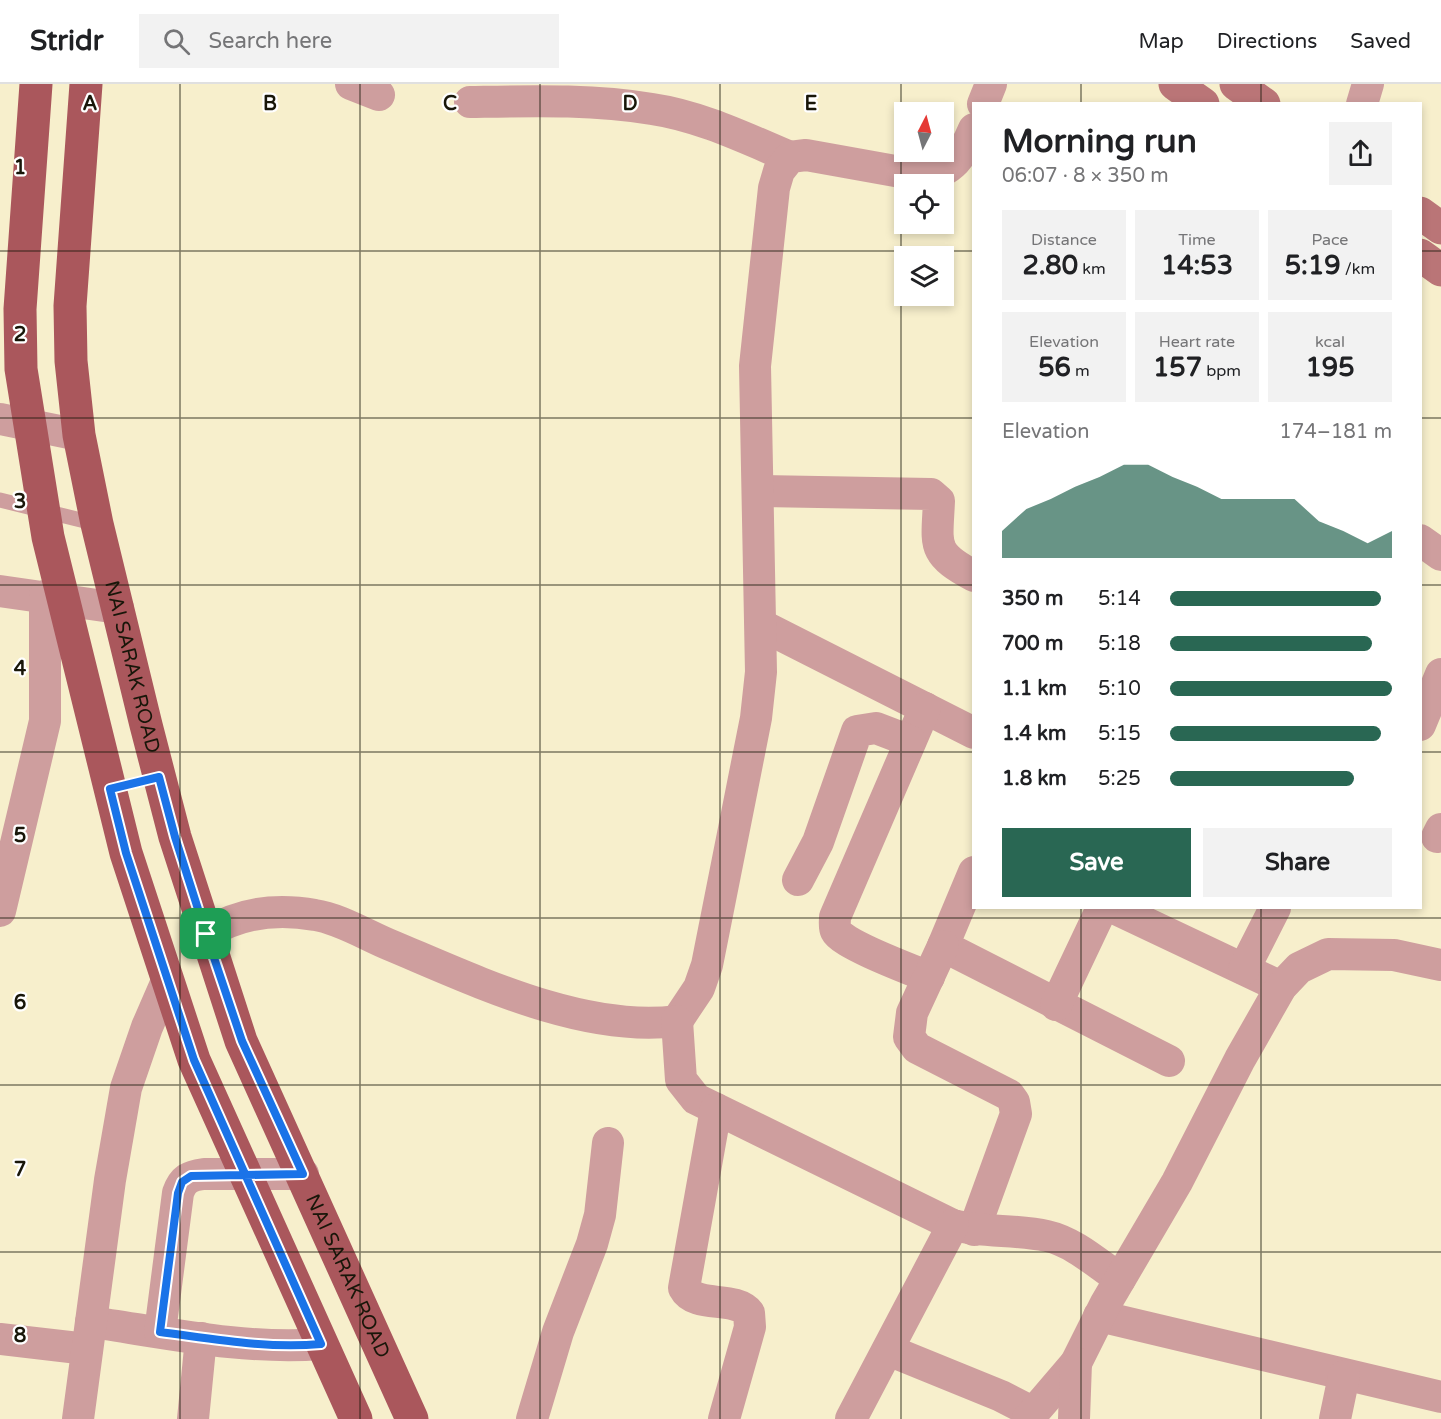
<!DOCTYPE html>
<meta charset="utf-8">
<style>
body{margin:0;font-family:"Varela Round",sans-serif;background:#f2f2f2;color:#202124;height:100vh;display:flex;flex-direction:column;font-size:22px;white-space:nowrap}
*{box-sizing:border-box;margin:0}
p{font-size:20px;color:#757577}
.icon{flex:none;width:33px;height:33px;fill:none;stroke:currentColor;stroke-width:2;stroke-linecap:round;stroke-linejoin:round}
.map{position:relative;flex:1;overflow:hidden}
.side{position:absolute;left:972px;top:18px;width:450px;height:807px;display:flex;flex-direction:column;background:#fff;border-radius:0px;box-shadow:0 3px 9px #0003}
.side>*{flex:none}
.needle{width:39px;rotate:6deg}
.controls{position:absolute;left:894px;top:18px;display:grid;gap:12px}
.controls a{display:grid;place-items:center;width:60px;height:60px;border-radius:0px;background:#fff;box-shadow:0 3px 9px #0003;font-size:30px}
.pin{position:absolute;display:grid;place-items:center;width:51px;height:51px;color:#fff;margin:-26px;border-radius:12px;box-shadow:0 3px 9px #0006}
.round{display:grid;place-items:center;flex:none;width:63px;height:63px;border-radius:0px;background:#f2f2f2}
.headline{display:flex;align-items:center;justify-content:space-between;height:102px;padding:0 30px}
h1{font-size:33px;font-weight:700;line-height:45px}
.figures{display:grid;grid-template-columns:repeat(3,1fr);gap:9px;height:102px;padding:6px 30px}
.figures div{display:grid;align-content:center;border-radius:0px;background:#f2f2f2;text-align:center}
.figures b{font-size:26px;font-weight:700}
.figures small{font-size:16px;font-weight:400}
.figures p{font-size:16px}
.chart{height:168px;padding:12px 30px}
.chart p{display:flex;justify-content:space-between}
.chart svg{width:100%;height:108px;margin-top:6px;fill:#296753;opacity:.7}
.primary-button{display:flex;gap:12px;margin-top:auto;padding:12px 30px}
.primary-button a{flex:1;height:69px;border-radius:0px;background:#296753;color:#fff;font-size:24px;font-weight:700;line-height:69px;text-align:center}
.primary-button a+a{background:#f2f2f2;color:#202124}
ul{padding:0 30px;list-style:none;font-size:20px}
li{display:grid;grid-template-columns:96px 72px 1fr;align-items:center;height:45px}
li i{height:15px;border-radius:8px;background:#296753}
header{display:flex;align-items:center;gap:36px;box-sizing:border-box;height:84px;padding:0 30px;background:#fff;border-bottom:2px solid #e0e0e0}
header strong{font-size:28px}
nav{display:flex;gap:33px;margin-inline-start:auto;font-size:21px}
.search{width:420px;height:54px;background:#f2f2f2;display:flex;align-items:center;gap:15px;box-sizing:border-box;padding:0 21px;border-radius:0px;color:#757577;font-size:22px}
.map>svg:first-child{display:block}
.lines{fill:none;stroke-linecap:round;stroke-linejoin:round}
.service{stroke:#ce9e9e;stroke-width:15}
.minor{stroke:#ce9e9e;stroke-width:32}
.secondary{stroke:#ba7577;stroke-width:33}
.primary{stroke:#aa575c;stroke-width:33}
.route-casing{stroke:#fff;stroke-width:12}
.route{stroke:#1a73e8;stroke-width:8}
.grid{fill:none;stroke:#181609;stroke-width:1.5;stroke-opacity:0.55}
.labels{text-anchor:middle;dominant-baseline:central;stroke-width:4.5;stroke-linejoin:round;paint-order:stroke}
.street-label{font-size:20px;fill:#181609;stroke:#fff}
.grid-label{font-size:20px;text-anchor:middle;font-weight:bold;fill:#181609;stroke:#fff;stroke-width:4.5;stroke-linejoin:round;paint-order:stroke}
</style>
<header>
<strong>Stridr</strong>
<div class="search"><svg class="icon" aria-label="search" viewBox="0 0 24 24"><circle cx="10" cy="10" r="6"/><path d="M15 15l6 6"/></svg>Search here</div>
<nav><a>Map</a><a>Directions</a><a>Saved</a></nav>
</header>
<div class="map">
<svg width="1441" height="1335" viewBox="0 0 1441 1335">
<rect width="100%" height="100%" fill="#f7efcc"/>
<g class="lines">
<!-- service -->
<path class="service" d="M0 416 97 440"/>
<!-- minor -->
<g class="minor">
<path d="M351 0 379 11"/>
<path d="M470 18C531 17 592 15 652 25 700 32 745 54 790 73"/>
<path d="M983 20 991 0"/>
<path d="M1362 20 1368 0"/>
<path d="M0 335 79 351"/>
<path d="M758 407 931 410 939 417C937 462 931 469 974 492"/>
<path d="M1420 456 1441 471"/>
<path d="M0 507 118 524"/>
<path d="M761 541 974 649"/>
<path d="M925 624 835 833C835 837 834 843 836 847 842 860 912 886 929 893"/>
<path d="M1420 641 1441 590"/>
<path d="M1437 753 1441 745"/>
<path d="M974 788 943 862 1169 977"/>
<path d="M798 796 818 758 857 647 876 644 910 657"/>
<path d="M1114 824 1281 903"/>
<path d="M0 827 45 637V512"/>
<path d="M206 850C240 828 276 824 315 831 338 834 368 852 390 861 476 897 583 949 677 937L699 904 707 881 756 634 761 588 755 282 774 104 779 87 790 73 806 71 923 92C952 89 963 71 974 45"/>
<path d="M943 862 912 929 909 953 917 964 1009 1011 1014 1018 1016 1030 974 1146"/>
<path d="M1244 885 1275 824"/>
<path d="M1056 921 1102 824"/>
<path d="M677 937 681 996 696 1015 953 1141C984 1149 1016 1145 1047 1152 1074 1158 1098 1180 1120 1195"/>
<path d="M716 1025 684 1204C695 1225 735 1211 749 1229L750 1243 724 1335"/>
<path d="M1099 1232 1441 1313"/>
<path d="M91 1238C167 1249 245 1266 321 1260"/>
<path d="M160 1248 178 1109C183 1095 189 1092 204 1090H303"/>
<path d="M0 1255 87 1265"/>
<path d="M888 1266 1001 1312 1034 1329"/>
<path d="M78 1335 110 1096 126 1004 147 943 167 897"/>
<path d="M193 1335 201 1254"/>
<path d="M532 1335 558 1248 592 1160 600 1131 608 1059"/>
<path d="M851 1335 953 1141"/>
<path d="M1028 1335 1076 1279 1106 1219 1177 1098 1240 975 1281 903 1299 884 1328 870 1394 871 1441 881"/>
<path d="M1074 1335 1076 1279"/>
<path d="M1335 1335 1344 1292"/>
</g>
<!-- secondary -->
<g class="secondary">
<path d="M1175 0 1203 20"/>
<path d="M1236 0 1264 20"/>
<path d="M1420 129 1441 144"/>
<path d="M1420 171 1441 186"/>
</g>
<!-- primary -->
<g class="primary">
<path d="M36 0 20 225 21 285 48 453 126 769 194 976 356 1335"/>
<path id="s1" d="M86 0 70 222 71 277 79 351 97 440 146 641 175 753 241 957 412 1335"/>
</g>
</g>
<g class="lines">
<!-- route casing -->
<g class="route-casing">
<path id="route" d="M206 850 175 753 159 693 110 705 126 769 194 976 321 1260C267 1265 214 1255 160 1248L178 1109 182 1098 191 1092 303 1090 242 957 206 850"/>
</g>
<!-- route -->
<use href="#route" class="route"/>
</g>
<!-- grid -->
<path class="grid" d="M180 0V1335M360 0V1335M540 0V1335M720 0V1335M901 0V1335M1081 0V20M1261 0V20M0 167H974M1420 167H1441M0 334H974M1420 334H1441M0 501H974M1420 501H1441M0 668H974M1420 668H1441M1081 824V1335M1261 824V1335M0 834H1441M0 1001H1441M0 1168H1441"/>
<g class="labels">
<!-- street labels -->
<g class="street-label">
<text stroke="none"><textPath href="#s1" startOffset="590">NAI SARAK ROAD</textPath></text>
<text stroke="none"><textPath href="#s1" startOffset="1238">NAI SARAK ROAD</textPath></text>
</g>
</g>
<g class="grid-label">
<text x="90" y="26">A</text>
<text x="270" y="26">B</text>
<text x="450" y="26">C</text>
<text x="630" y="26">D</text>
<text x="811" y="26">E</text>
<text x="20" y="90">1</text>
<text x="20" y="257">2</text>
<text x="20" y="424">3</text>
<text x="20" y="591">4</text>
<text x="20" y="758">5</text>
<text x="20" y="925">6</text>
<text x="20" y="1092">7</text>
<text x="20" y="1258">8</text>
</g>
</svg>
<div class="controls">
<a><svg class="needle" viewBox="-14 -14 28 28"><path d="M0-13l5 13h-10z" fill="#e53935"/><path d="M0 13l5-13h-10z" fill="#757577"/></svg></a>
<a><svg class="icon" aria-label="locate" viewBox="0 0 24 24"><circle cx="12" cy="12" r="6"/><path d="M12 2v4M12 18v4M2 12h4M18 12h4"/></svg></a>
<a><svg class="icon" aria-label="layers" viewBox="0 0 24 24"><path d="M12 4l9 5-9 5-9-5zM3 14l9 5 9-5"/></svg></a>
</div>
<div class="pin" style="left:206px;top:850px;background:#1e9e55"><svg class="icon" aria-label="arrive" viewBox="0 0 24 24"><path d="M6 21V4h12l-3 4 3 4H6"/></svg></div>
<section class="side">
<div class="headline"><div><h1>Morning run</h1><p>06:07 · 8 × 350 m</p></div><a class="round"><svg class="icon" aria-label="share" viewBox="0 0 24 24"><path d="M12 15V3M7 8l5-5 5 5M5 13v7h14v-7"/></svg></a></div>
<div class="figures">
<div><p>Distance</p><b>2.80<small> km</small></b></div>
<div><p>Time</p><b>14:53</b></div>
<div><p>Pace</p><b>5:19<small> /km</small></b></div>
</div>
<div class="figures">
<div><p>Elevation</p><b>56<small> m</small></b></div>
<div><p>Heart rate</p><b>157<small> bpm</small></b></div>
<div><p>kcal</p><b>195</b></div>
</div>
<div class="chart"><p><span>Elevation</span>174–181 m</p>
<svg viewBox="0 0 160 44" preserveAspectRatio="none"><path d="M0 44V33L10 24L20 20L30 15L40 11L50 6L60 6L70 11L80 15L90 20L100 20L110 20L120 20L130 29L140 33L150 38L160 33V44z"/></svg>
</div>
<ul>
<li><b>350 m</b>5:14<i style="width:95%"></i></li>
<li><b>700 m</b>5:18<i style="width:91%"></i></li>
<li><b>1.1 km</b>5:10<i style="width:100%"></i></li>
<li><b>1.4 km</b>5:15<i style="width:95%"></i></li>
<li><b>1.8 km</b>5:25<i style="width:83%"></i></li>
</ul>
<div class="primary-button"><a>Save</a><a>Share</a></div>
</section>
</div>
